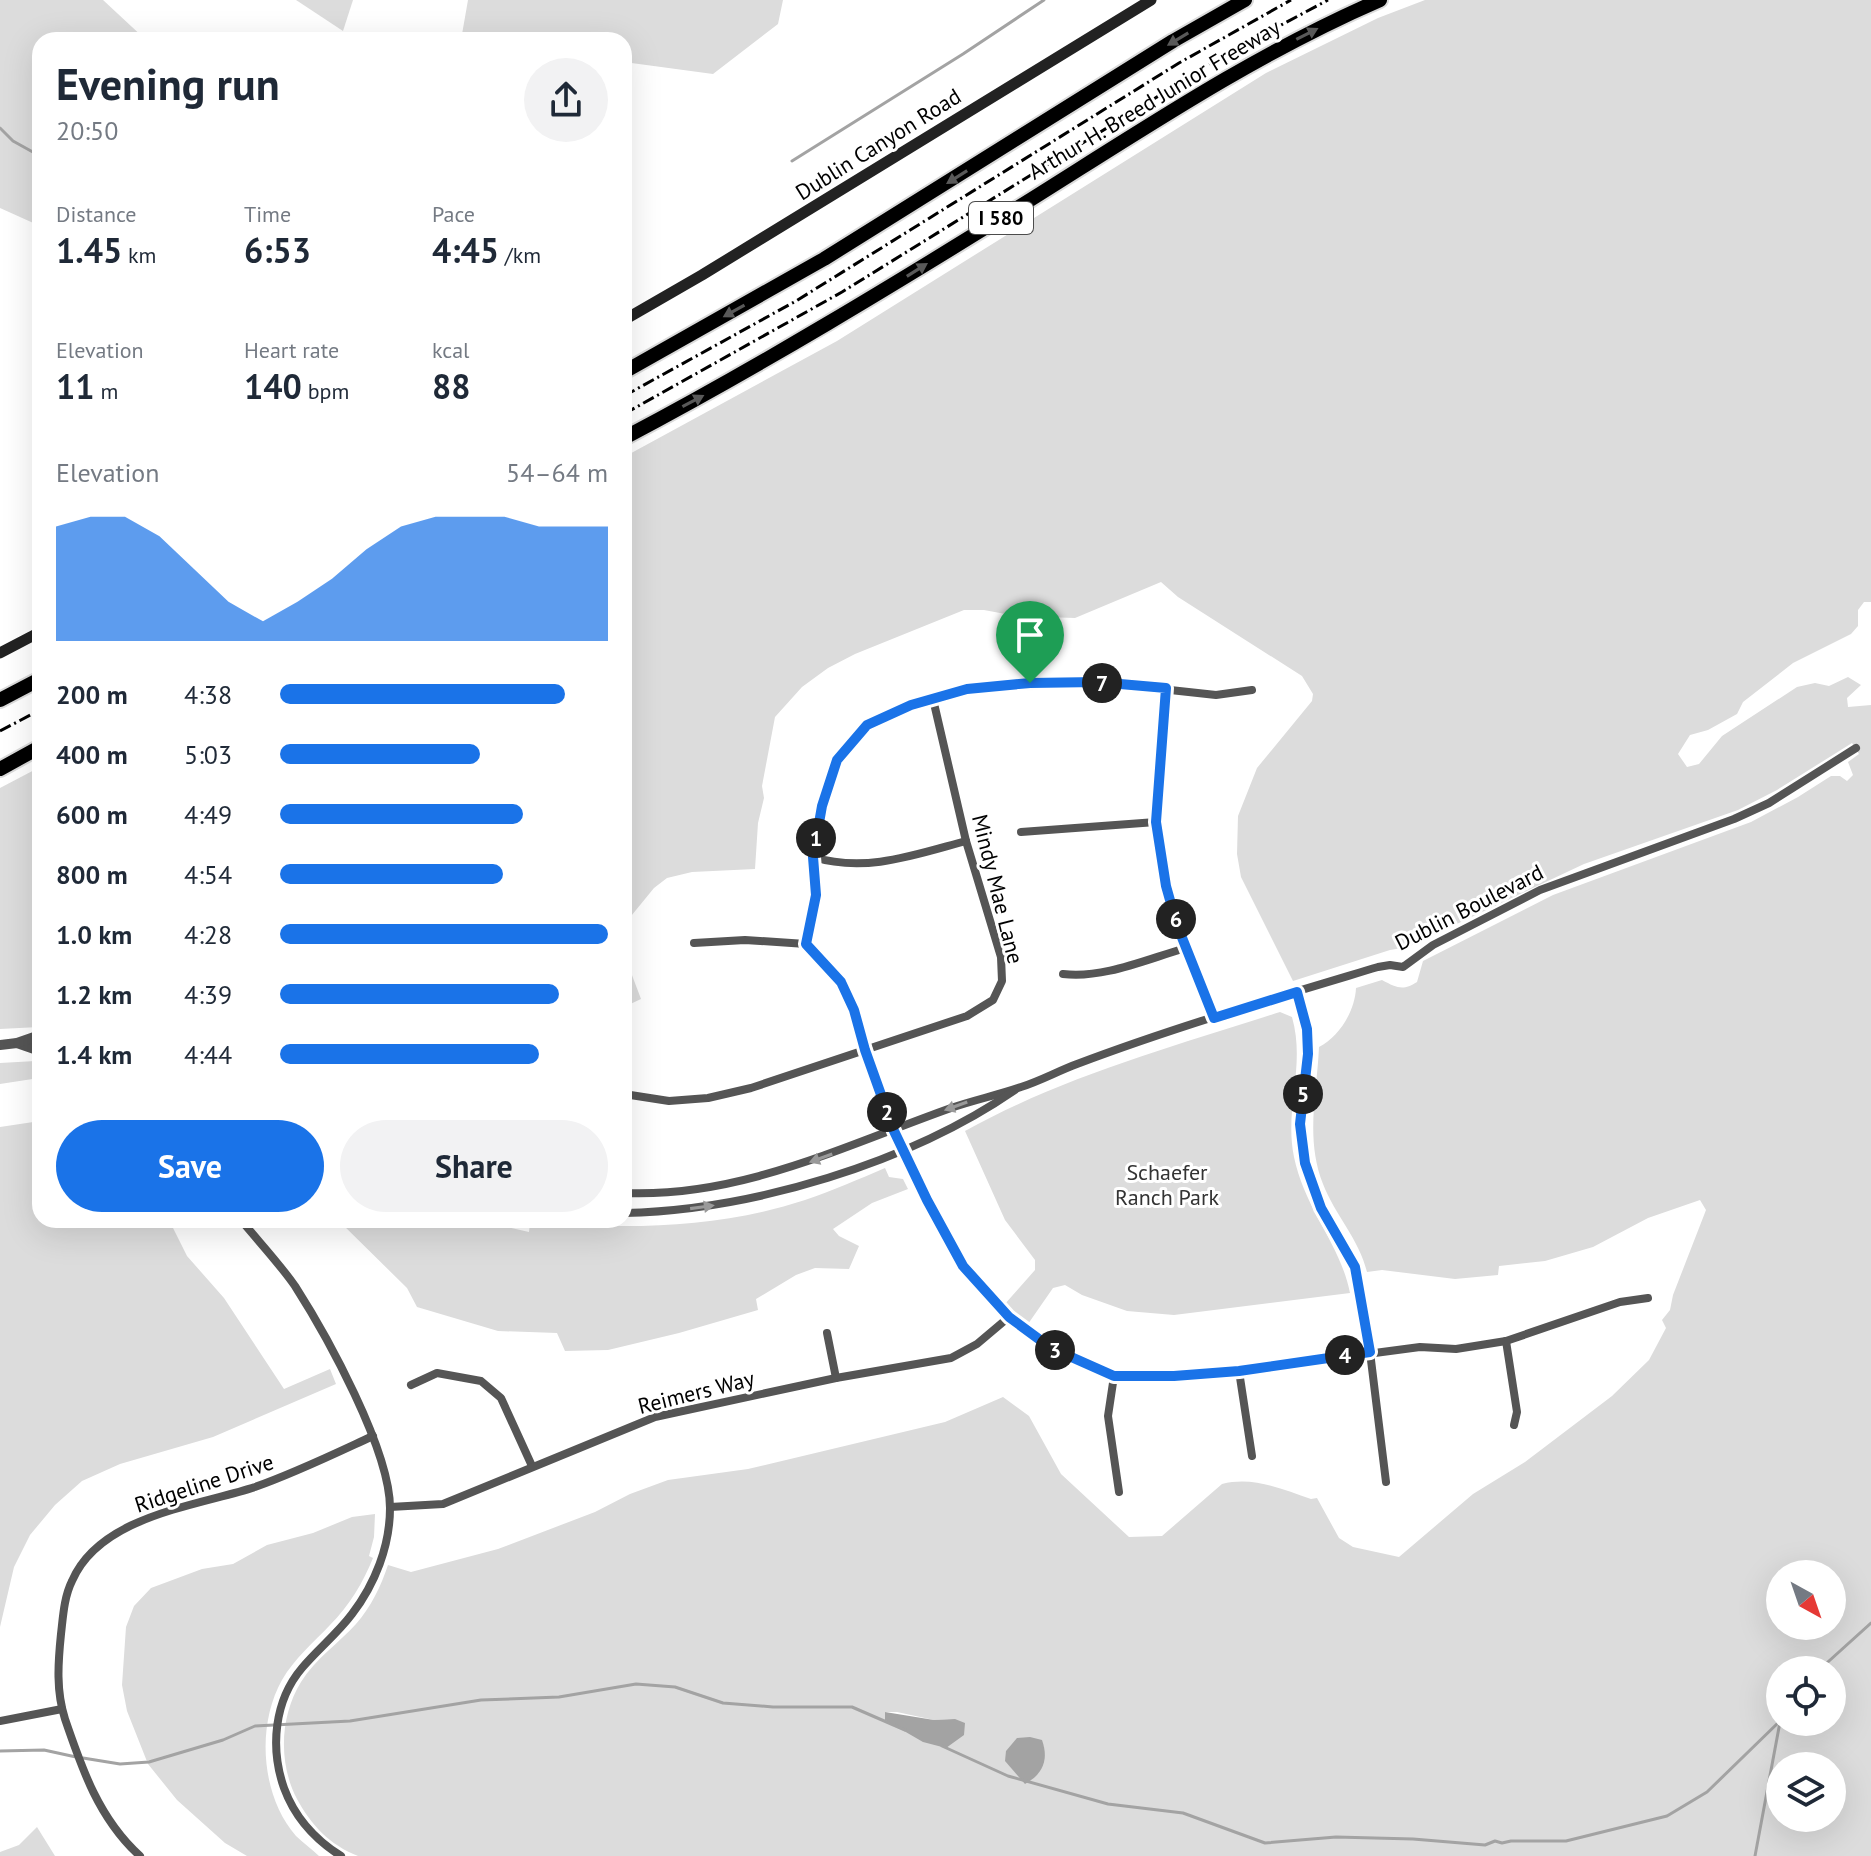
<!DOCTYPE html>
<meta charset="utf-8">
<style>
body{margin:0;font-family:"PT Sans",sans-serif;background:#f2f2f3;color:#1f2937;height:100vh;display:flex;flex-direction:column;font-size:30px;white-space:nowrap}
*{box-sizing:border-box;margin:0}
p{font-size:26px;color:#747a83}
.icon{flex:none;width:44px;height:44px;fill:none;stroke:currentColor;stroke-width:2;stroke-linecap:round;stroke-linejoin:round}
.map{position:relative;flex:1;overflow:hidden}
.drawer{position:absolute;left:32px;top:32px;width:600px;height:1196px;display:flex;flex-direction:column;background:#fff;border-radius:24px;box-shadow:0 8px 32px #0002}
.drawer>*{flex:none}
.needle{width:52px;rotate:140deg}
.tools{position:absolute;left:1766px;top:1560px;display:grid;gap:16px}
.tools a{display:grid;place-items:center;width:80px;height:80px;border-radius:50%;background:#fff;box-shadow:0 8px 32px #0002;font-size:40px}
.pin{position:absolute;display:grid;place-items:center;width:68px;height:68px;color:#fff;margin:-82px -34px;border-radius:50% 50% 50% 0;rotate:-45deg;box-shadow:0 0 8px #0007}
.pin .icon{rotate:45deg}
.km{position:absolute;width:40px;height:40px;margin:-20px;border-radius:50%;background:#222;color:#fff;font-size:22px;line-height:40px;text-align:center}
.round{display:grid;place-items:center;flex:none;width:84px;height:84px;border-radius:42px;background:#f2f2f3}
.summary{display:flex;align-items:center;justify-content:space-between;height:136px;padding:0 24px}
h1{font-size:44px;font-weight:700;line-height:60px}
.metrics{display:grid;grid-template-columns:repeat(3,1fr);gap:12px;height:136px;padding:8px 24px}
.metrics div{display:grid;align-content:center}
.metrics b{font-size:34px;font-weight:700}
.metrics small{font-size:22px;font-weight:400}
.metrics p{font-size:22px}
.chart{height:224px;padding:16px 24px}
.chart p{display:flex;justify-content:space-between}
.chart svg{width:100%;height:144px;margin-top:8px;fill:#1a73e8;opacity:.7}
.button{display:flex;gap:16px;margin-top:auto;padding:16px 24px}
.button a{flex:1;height:92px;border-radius:48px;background:#1a73e8;color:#fff;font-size:32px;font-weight:700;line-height:92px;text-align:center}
.button a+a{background:#f2f2f3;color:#1f2937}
ul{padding:0 24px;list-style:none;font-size:26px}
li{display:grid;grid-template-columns:128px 96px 1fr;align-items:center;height:60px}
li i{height:20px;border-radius:10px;background:#1a73e8}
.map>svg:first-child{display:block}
.green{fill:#dcdcdc;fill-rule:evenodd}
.water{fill:#a3a3a3}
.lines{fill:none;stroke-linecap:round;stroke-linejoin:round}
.stream{stroke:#a3a3a3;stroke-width:3}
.motorway-casing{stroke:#dbdbdb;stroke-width:18}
.minor{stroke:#555;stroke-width:8}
.tertiary{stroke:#555;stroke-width:10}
.secondary{stroke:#222;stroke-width:11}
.motorway{stroke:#000;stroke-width:14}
.rail{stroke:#000;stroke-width:3;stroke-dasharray:12 4 2 4;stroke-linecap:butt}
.oneway{fill:#595959}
.oneway2{fill:#999}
.route-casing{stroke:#fff;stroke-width:16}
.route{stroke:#1a73e8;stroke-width:10}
.labels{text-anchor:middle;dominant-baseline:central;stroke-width:6;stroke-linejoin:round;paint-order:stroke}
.shield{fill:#fff;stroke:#4c4c4c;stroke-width:2}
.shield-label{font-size:20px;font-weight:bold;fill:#000}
.street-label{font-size:22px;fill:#000;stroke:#fff}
.park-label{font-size:22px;fill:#333;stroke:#fff}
</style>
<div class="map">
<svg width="1871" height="1856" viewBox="0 0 1871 1856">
<rect width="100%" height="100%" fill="#fff"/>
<!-- green -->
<g class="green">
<path d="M0 0H103L146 40H40V226L0 208Z"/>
<path d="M296 0H353L343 31Z"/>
<path d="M468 0H783L778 24 713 74 624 62V40H461Z"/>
<path d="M1425 0H1871V602H1864L1858 610V626L1851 634 1793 663 1743 702 1737 714 1708 730 1690 735 1678 754 1687 767 1699 764 1722 736 1797 687 1815 683 1829 686 1848 677 1861 685 1847 698 1848 707 1871 705V1856H358C330 1845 311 1825 297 1799 278 1763 280 1716 301 1682 315 1659 339 1643 356 1624 371 1607 381 1586 388 1565L411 1572 498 1549 595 1512 630 1494 668 1480 748 1469 945 1422 1003 1397 1029 1416 1061 1474 1129 1537 1162 1536 1222 1484C1253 1476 1282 1489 1311 1499L1317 1498 1339 1538 1353 1547 1399 1557 1473 1494 1525 1462 1612 1396 1649 1360 1666 1328 1662 1320 1670 1310 1673 1295 1706 1210 1700 1200 1648 1218 1593 1247 1545 1261 1499 1266 1498 1275 1455 1279 1382 1270 1367 1272C1359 1239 1335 1215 1323 1184 1305 1139 1317 1093 1319 1047 1339 1037 1355 1011 1356 988L1382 980C1397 988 1403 991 1417 982L1423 961 1553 895 1751 822 1798 797 1831 776H1840L1847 781 1853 775 1848 762 1859 754 1852 743 1777 790 1738 810 1584 864 1408 947 1390 950 1293 981 1241 877 1237 854 1238 816 1257 768 1312 701 1313 694 1302 676 1178 597 1161 582 1075 618 1016 616 984 610H964L855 654 828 668 802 687 775 717 762 786 764 798 758 823 755 869 692 872 667 878 654 888 627 921 624 947V457L837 341 1266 73 1378 18ZM1780 1574H1832V1626H1780ZM1780 1670H1832V1722H1780ZM885 1712H897L934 1720 955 1719 896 1725 885 1721ZM1780 1766H1832V1818H1780Z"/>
<path d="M40 767 39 1027 0 1029V788Z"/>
<path d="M624 954 641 999 624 1007Z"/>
<path d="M1280 1012 1292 1017C1306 1067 1284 1108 1294 1157 1305 1210 1340 1243 1350 1293L1174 1315 1127 1311 1082 1295 1065 1285 1053 1288 1028 1324 1004 1305 1035 1270V1260L1005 1220 965 1131C1062 1077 1174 1046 1280 1012Z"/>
<path d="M36 1061 39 1078 0 1084V1063Z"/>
<path d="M40 1121V1220H169L187 1256 224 1298 284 1389 330 1369 336 1384 213 1437 120 1464 82 1481 55 1505 30 1535 14 1567 0 1627V1127Z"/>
<path d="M885 1168 889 1177 903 1179 908 1189 872 1203 833 1229 839 1236 859 1246 849 1269 815 1268 796 1275 756 1299 758 1310 679 1333 608 1350 565 1351 557 1333 498 1331 417 1307 407 1288 338 1220H476L529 1232 530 1223 553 1227 562 1224C644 1229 726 1226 805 1200 832 1191 859 1179 885 1168Z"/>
<path d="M375 1514 374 1537 369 1556 373 1558C363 1583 349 1606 330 1625 314 1642 294 1659 282 1680 256 1726 261 1796 296 1836 303 1843 312 1849 319 1856H247L225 1843 177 1800 148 1764 127 1711 122 1685 126 1627 134 1606 151 1588 202 1569 233 1564 267 1545 313 1533 352 1517Z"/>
<path d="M37 1827 55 1856H0V1852L19 1845Z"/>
</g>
<!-- water -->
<g class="water">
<path d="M885 1712 934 1720 955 1719 965 1723 964 1735 946 1748 923 1742 885 1720Z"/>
<path d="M1030 1737 1042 1740C1049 1760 1043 1774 1025 1784L1005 1761 1006 1751 1017 1738Z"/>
</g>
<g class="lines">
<!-- stream -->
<g class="stream">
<path d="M0 128 13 141 40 156"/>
<path d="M792 161 963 54 1044 0"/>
<path d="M1819 1670 1871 1623"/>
<path d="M942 1746 1008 1776 1108 1804 1183 1813 1265 1843 1336 1837 1413 1839 1485 1845 1495 1841 1502 1843 1511 1841H1566L1667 1816 1707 1792 1780 1721"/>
<path d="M0 1751 44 1750 76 1757"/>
<path d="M83 1758 120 1764 149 1762 223 1740 255 1726 350 1721 481 1700 559 1697 636 1684 675 1687 723 1703 773 1707H852L905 1730"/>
<path d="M1755 1856 1780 1722"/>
</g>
<!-- motorway casing -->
<g class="motorway-casing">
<g id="motorway">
<path d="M624 372 824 259 1173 41 1245 0"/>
<path d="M624 438C762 365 895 284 1027 202 1142 130 1255 54 1380 0"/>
<path d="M0 700 40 679"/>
<path d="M0 769 40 747"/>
</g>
</g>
<!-- minor -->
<g class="minor">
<path d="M1166 688 1156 822 1166 886 1177 925 1214 1018"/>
<path d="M1021 832 1156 822"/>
<path d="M813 857C866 873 914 855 966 841"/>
<path d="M694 943 745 940 806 944"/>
<path d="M806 944 841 982 854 1010 865 1050 894 1131 927 1200 963 1266 1009 1317 1051 1348 1114 1376H1174L1239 1371 1420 1347 1456 1349 1506 1341 1620 1302 1648 1298"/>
<path d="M806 944 816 895 813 857 822 806 837 760 867 725 911 705 967 689 1030 683 1097 682 1216 695 1252 690"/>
<path d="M1063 974C1103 979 1147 959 1186 948"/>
<path d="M1297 992 1307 1029 1308 1054 1300 1124 1305 1163 1321 1208 1347 1251 1357 1277 1370 1352 1386 1482"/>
<path d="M624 1094 669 1101 708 1098 751 1088 967 1016 993 1000 1002 981 1001 957 966 841 933 699"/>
<path d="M624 1193C740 1198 844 1146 951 1108 974 1100 998 1095 1021 1087 1040 1081 1058 1071 1077 1064 1175 1027 1278 997 1378 967L1390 965 1403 967 1433 945 1540 890 1734 819 1769 803 1856 748"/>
<path d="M624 1213C753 1210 909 1163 1015 1090"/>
<path d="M241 1220C259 1242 279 1263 295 1286 327 1336 390 1450 390 1508 390 1546 375 1584 352 1614 337 1634 318 1649 302 1668 274 1701 270 1748 284 1788 295 1818 314 1839 341 1856"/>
<path d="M827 1333 836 1378"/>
<path d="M1506 1341 1517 1412 1514 1425"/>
<path d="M1239 1371 1252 1456"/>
<path d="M1114 1376 1108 1416 1119 1492"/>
<path d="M411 1385 437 1373 481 1381 501 1398 532 1466"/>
<path d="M390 1507 443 1504 655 1417 836 1378 951 1358 977 1344 1009 1317"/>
<path d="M0 1721 62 1709"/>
<path d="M140 1856C99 1819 82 1769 65 1719 56 1691 58 1663 61 1634 63 1617 64 1597 72 1581 100 1516 196 1506 255 1487 295 1473 334 1454 373 1436"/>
</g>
<!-- tertiary -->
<g class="tertiary">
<path d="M17 1043 40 1051"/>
<path d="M0 1045 17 1043 40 1035"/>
</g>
<!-- secondary -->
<g class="secondary">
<path d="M624 320 702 275 1151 0"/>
<path d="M0 653 40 632"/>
</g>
<!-- motorway -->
<use href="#motorway" class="motorway"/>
<!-- rail -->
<g class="rail">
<path d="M624 396 796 301 1179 63 1291 0"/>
<path d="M624 414 842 292 1223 56 1328 0"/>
<path d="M0 731 40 710"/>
</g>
</g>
<!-- one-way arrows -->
<defs><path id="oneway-solid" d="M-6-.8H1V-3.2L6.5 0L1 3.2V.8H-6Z" transform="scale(2)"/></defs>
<g class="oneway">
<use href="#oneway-solid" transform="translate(1307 34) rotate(-27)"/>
<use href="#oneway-solid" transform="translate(1178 39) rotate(149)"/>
<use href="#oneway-solid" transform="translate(957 177) rotate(148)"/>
<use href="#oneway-solid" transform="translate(917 270) rotate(-32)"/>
<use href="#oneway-solid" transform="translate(734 311) rotate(151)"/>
<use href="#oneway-solid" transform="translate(693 401) rotate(-28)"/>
</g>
<g class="oneway2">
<use href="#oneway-solid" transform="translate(956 1106) rotate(160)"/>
<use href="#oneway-solid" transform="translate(821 1158) rotate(160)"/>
<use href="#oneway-solid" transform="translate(702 1207) rotate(-8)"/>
</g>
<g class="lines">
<!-- route casing -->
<g class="route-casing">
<path id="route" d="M1097 682 1166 688 1156 822 1166 886 1177 925 1214 1018 1297 992 1307 1029 1308 1054 1300 1124 1305 1163 1321 1208 1355 1267 1370 1352 1239 1371 1174 1376H1114L1051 1348 1009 1317 963 1266 927 1200 894 1131 865 1050 854 1010 841 982 806 944 816 895 813 857 822 806 837 760 867 725 911 705 967 689 1030 683Z"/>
</g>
<!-- route -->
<use href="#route" class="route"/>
</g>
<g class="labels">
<!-- shield labels -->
<rect class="shield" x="969" y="202" width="64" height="32" rx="6"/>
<g class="shield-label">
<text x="1001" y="218">I 580</text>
</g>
<!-- street labels -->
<g class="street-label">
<text transform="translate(1154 99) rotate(-31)">Arthur H. Breed Junior Freeway</text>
<text transform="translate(878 144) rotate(-32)">Dublin Canyon Road</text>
<text transform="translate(998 889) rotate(76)">Mindy Mae Lane</text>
<text transform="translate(1469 907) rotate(-27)">Dublin Boulevard</text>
<text transform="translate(696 1392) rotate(-14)">Reimers Way</text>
<text transform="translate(204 1483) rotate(-18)">Ridgeline Drive</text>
</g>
<!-- park labels -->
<g class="park-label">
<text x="1167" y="1172">Schaefer<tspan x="1167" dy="25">Ranch Park</tspan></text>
</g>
</g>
</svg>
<div class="tools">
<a><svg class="needle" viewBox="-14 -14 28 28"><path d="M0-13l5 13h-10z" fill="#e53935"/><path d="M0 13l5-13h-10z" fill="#747a83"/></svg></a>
<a><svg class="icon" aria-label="locate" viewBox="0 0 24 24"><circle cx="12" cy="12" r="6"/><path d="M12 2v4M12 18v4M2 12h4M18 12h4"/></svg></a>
<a><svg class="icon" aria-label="layers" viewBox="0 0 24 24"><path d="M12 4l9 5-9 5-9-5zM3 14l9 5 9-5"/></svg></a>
</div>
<div class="pin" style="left:1030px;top:683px;background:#1e9e55"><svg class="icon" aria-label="arrive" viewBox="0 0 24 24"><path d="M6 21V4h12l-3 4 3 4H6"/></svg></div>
<b class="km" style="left:816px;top:838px">1</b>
<b class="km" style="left:887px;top:1112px">2</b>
<b class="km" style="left:1055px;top:1350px">3</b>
<b class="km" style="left:1345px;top:1355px">4</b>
<b class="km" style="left:1303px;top:1094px">5</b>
<b class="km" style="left:1176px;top:919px">6</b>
<b class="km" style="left:1102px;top:683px">7</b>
<section class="drawer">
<div class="summary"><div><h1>Evening run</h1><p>20:50</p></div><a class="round"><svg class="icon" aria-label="share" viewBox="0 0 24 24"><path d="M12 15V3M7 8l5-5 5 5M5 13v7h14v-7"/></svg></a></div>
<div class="metrics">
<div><p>Distance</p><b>1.45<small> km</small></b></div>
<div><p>Time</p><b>6:53</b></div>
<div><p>Pace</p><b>4:45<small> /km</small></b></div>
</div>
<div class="metrics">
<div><p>Elevation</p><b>11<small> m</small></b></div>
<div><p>Heart rate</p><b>140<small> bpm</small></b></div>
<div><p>kcal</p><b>88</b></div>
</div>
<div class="chart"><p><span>Elevation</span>54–64 m</p>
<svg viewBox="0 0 160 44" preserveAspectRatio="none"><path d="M0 44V9L10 6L20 6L30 12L40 22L50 32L60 38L70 32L80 25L90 16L100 9L110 6L120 6L130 6L140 9L150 9L160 9V44z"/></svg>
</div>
<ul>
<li><b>200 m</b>4:38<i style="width:87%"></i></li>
<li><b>400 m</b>5:03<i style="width:61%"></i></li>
<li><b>600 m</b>4:49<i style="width:74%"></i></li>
<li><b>800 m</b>4:54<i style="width:68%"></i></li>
<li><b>1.0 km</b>4:28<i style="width:100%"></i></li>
<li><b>1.2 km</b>4:39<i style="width:85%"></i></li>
<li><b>1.4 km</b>4:44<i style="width:79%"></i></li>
</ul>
<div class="button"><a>Save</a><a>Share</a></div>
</section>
</div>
